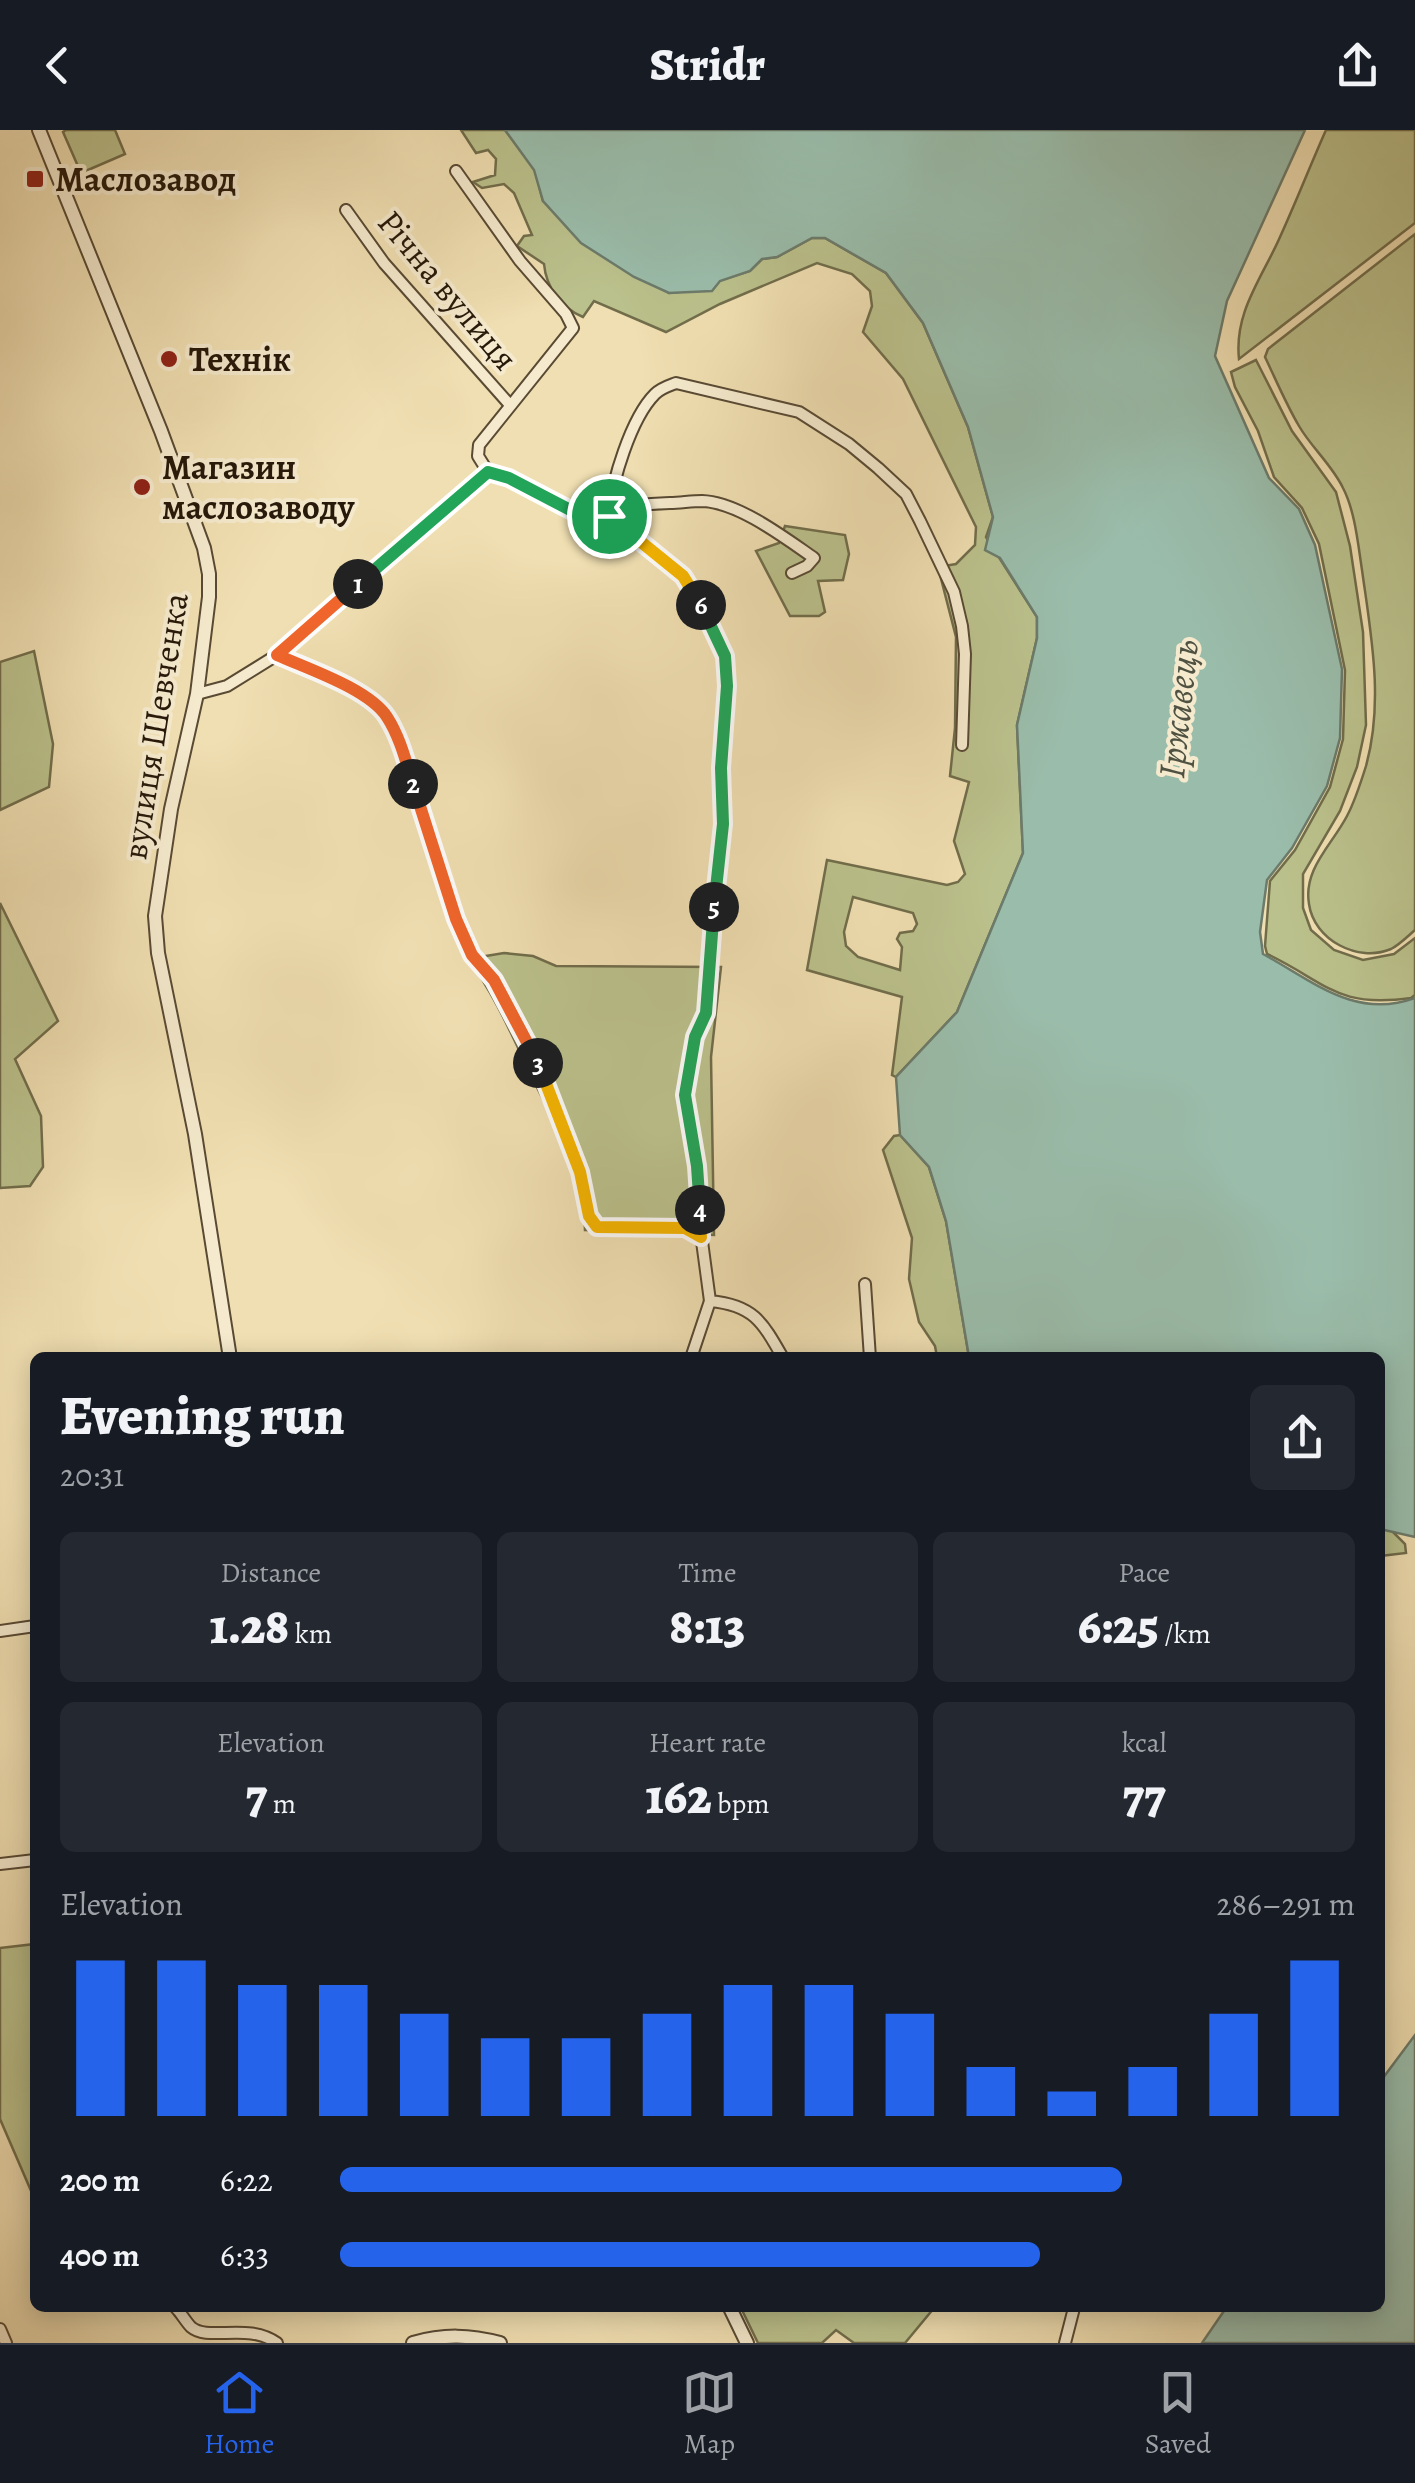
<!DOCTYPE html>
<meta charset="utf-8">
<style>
body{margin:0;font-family:Alegreya,serif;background:#242831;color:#f1f3f6;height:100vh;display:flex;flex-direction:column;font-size:38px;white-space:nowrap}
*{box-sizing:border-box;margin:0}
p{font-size:32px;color:#9ea1a6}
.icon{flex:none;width:55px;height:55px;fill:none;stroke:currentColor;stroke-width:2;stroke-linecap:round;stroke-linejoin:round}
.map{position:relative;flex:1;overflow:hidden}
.drawer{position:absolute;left:30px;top:1222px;width:1355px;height:960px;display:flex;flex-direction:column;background:#171b24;border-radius:15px;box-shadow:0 5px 25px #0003}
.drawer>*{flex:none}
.pin{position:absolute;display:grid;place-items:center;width:85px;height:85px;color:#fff;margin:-42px;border:5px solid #fff;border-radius:50%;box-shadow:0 2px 10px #0007}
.km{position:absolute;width:50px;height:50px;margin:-25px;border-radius:50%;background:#222;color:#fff;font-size:28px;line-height:50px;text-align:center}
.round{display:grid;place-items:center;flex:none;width:105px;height:105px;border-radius:15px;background:#242831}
.summary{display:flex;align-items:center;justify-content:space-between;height:170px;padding:0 30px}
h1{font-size:55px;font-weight:800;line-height:75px}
.stats{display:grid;grid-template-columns:repeat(3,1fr);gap:15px;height:170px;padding:10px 30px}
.stats div{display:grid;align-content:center;border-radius:15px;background:#242831;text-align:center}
.stats b{font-size:50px;font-weight:800}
.stats small{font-size:28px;font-weight:400}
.stats p{font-size:28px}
.chart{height:280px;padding:20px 30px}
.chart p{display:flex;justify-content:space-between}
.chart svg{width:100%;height:180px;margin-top:10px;stroke:#2563eb;stroke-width:6}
ul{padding:0 30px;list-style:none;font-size:32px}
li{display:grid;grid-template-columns:160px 120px 1fr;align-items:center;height:75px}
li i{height:25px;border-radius:12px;background:#2563eb}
header{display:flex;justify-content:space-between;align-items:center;height:130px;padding:0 30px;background:#171b24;font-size:45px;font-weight:800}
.dock{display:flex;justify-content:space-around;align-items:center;height:140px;border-top:2px solid #363941;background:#171b24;font-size:28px;color:#9ea1a6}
.dock a{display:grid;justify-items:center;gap:5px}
.dock .on{color:#2563eb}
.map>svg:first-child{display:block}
.green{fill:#bbc18c;stroke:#716d4b;stroke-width:2.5;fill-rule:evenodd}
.water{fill:#9abdab;stroke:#6c7b6b;stroke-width:2.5}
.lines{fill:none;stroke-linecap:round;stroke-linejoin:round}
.minor-casing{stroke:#594a34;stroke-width:14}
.tertiary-casing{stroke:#594a34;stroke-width:16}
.minor{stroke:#f5eacd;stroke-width:10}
.tertiary{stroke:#f5eacd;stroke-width:12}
.split-1-casing{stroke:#fff;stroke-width:20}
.split-2-casing{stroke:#fff;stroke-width:20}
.split-3-casing{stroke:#fff;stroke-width:20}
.split-4-casing{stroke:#fff;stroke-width:20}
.split-5-casing{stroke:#fff;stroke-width:20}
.split-6-casing{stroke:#fff;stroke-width:20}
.split-7-casing{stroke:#fff;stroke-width:20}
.split-1{stroke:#22a559;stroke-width:12}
.split-2{stroke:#f0652b;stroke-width:12}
.split-3{stroke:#f0652b;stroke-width:12}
.split-4{stroke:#f5b400;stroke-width:12}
.split-5{stroke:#22a559;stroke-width:12}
.split-6{stroke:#22a559;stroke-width:12}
.split-7{stroke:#f5b400;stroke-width:12}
.poi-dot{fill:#8f2418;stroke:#f5eacd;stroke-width:4}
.labels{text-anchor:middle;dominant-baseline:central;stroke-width:8;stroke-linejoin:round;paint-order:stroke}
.poi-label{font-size:35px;font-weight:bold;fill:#27190a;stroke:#f5eacd;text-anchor:start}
.street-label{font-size:35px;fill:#27190a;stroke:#f5eacd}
.water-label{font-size:38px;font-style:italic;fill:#4f5242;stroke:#f5eacd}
</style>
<header><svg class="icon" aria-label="back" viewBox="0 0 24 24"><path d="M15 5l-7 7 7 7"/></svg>Stridr<svg class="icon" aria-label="share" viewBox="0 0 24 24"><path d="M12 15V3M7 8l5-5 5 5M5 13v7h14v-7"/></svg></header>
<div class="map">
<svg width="1415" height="2213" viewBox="0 0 1415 2213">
<rect width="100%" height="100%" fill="#f0dfb2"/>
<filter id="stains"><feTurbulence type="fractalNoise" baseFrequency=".002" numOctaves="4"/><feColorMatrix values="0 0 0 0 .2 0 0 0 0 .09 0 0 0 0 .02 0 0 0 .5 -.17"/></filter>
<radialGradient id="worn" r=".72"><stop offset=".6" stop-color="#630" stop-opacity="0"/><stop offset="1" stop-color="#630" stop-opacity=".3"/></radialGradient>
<!-- green -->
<g class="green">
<path d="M66 0H115L125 24 81 43 63 2Z"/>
<path d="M461 0H505L535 40 543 71 669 163 686 161 750 141 762 129 777 127 812 108H825L886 143 923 193 968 297 993 387 986 407 1037 487V508L1017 595 1023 723 957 882 896 947 892 945 902 867 807 840 827 730 947 755 958 752 965 744 954 711 969 652 950 646 955 598 956 507 938 437 956 434 975 415 976 397 903 249 863 202 872 176 870 161 852 144 817 133 720 174 666 202 594 171 583 187C561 178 546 157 544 134L517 116 524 106 532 105 514 63 504 54 482 58 473 52 495 45 496 29 488 20 476 23ZM853 767 913 783 917 794 913 801 900 803 897 809 902 817 900 840 858 827 846 816 844 802Z"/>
<path d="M1326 0H1415V93L1239 229C1234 182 1262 148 1280 107 1296 72 1310 36 1326 0Z"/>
<path d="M1415 104V800C1408 806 1399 815 1391 819 1358 833 1314 810 1309 774 1303 739 1332 715 1347 686 1355 671 1361 652 1366 636 1384 571 1371 505 1362 440 1358 414 1355 381 1343 358 1332 335 1311 317 1299 296 1286 274 1276 250 1265 227L1268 219Z"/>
<path d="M1256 230 1292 301 1336 362 1350 416 1363 502 1366 595 1357 637 1340 681 1303 744V778L1311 800 1334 820 1363 830 1394 824 1415 808V865L1411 868C1336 878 1329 854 1267 824L1265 816 1270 751 1295 720 1330 657 1343 609 1345 540 1319 414 1302 378 1274 347 1258 301 1235 257 1231 242Z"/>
<path d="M785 396 845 405 849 424 843 450 818 451 825 482 819 486H790L756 421 779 413Z"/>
<path d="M34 521 53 614 49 657 0 680V532Z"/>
<path d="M0 773 58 891 15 929 41 986 43 1037 30 1056 0 1058Z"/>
<path d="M504 823 533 826 556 836 721 837 711 927 714 1105 585 1100C584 1043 552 989 528 939 510 901 494 864 468 829Z"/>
<path d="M900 1005 929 1037 946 1091 969 1227H937L935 1216 919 1192 909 1149 912 1108 883 1020 894 1006Z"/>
<path d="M1380 1399 1391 1400 1405 1414 1406 1423 1380 1426Z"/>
<path d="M35 1814V2070L0 1989V1818Z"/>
<path d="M741 2178H934L905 2213H854L836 2200 822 2213H758Z"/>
</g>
<!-- water -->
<g class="water">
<path d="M505 0H1305L1227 171 1215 226 1269 348 1299 379 1315 415 1342 539 1340 608 1327 656 1292 718 1267 750 1260 802 1263 824C1313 851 1355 890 1415 868V1407L1380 1399V1228L969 1227 946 1091 929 1037 900 1005 896 947 957 882 1023 723 1017 595 1037 508V487L1000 428 985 420 993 387 968 297 923 193 886 143 825 108H812L777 127 762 129 750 141 720 151 712 161 669 163 634 147 581 113 543 71 534 40Z"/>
<path d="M1415 1905V2213H1202L1226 2178H1380V1952Z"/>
</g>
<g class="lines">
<!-- minor casing -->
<g class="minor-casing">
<g id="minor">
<path d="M456 41 520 131 566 184 573 198 479 315 478 326 488 342"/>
<path d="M346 80 384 133 510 275"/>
<path d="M488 342 509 348 599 395 609 386 683 446 725 525 727 556 721 638 723 694 710 842 705 883 695 907 685 965 697 1037 699 1089 710 1171C753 1175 762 1191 783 1228"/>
<path d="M609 386C611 353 631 288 655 264 661 258 668 256 676 253L799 282 849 314 878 338 906 364 920 391 954 462 962 496 965 524 962 615"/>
<path d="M609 386C627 374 648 374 670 373 680 373 691 371 702 371 738 372 785 408 814 428L807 436 792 443"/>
<path d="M277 525 366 567 386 584 399 611 456 789 472 825 494 850 539 935 580 1042 589 1086 597 1097 685 1098 701 1107"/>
<path d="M197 564 227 556 277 525 488 342"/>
<path d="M865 1154 870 1228"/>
<path d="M691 1228 710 1171"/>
<path d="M0 1501 35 1496"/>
<path d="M0 1734 35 1730"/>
<path d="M176 2178C181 2183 186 2192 191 2197 208 2212 248 2192 277 2213"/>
<path d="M0 2199 6 2213"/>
<path d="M1065 2213 1074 2178"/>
</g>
</g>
<!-- tertiary casing -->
<g class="tertiary-casing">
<g id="tertiary">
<path d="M39 0 161 301 204 418 209 444V467L197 564 171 679 155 786 158 823 195 1004 230 1228"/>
<path d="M730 2178 747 2213"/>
<path d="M413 2213C444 2204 470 2205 500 2213"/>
</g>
</g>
<!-- minor -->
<use href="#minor" class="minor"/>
<!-- tertiary -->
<use href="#tertiary" class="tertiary"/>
</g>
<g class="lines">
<!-- split-1 casing -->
<g class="split-1-casing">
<path id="split-1" d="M358 454 488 342 509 348 599 395 609 386"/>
</g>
<!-- split-2 casing -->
<g class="split-2-casing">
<path id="split-2" d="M358 454 277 525C308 539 369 559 387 587 400 607 406 632 413 654"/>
</g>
<!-- split-3 casing -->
<g class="split-3-casing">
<path id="split-3" d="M413 654 456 789 472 825 494 850 538 933"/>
</g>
<!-- split-4 casing -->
<g class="split-4-casing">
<path id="split-4" d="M538 933 580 1042 589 1086 597 1097 685 1098 701 1107 700 1080"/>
</g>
<!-- split-5 casing -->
<g class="split-5-casing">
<path id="split-5" d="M700 1080 697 1036 685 965 695 907 706 883 714 777"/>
</g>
<!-- split-6 casing -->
<g class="split-6-casing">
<path id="split-6" d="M701 475 725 526 727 556 721 638 723 694 714 777"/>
</g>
<!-- split-7 casing -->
<g class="split-7-casing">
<path id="split-7" d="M609 386 683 446 701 475"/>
</g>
<!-- split-1 -->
<use href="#split-1" class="split-1"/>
<!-- split-2 -->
<use href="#split-2" class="split-2"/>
<!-- split-3 -->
<use href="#split-3" class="split-3"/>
<!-- split-4 -->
<use href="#split-4" class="split-4"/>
<!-- split-5 -->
<use href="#split-5" class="split-5"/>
<!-- split-6 -->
<use href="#split-6" class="split-6"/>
<!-- split-7 -->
<use href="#split-7" class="split-7"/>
</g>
<!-- markers -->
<g class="poi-dot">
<rect x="25" y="39" width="20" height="20" rx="5"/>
<circle cx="169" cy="229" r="10"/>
<circle cx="142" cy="357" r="10"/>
</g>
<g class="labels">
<!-- poi labels -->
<g class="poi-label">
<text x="55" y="49">Маслозавод</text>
<text x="189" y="229">Технік</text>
<text x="162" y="337">Магазин<tspan x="162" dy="40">маслозаводу</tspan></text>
</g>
<!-- street labels -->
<g class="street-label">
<text transform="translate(448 160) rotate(50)">Річна вулиця</text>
<text transform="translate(155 596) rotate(-81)">вулиця Шевченка</text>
</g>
<!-- water labels -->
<g class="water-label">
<text transform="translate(1178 579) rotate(-84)">Іржавець</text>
</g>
</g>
<rect width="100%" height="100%" filter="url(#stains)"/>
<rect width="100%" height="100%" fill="url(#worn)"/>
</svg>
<div class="pin" style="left:609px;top:386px;background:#1e9e55"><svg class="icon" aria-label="arrive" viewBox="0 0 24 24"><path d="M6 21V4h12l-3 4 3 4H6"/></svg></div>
<b class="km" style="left:358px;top:454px">1</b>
<b class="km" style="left:413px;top:654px">2</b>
<b class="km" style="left:538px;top:933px">3</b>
<b class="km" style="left:700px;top:1080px">4</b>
<b class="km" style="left:714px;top:777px">5</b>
<b class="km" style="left:701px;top:475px">6</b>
<section class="drawer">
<div class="summary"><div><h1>Evening run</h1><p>20:31</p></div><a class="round"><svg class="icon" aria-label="share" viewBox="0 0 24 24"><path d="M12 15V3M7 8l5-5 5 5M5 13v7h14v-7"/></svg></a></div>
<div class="stats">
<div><p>Distance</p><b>1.28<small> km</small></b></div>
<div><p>Time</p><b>8:13</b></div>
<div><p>Pace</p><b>6:25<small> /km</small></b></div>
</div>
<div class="stats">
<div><p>Elevation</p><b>7<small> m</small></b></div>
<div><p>Heart rate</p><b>162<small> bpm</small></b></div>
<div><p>kcal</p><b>77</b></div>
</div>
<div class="chart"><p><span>Elevation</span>286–291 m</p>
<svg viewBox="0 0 160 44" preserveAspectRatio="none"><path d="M5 44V6M15 44V6M25 44V12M35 44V12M45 44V19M55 44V25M65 44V25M75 44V19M85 44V12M95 44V12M105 44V19M115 44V32M125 44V38M135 44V32M145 44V19M155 44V6"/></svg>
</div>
<ul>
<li><b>200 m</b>6:22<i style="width:77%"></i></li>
<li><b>400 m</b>6:33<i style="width:69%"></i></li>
</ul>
</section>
</div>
<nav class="dock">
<a class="on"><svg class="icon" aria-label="home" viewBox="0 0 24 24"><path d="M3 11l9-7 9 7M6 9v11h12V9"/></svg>Home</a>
<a><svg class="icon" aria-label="map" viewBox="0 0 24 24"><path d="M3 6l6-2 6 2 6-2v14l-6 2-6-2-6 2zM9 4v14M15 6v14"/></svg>Map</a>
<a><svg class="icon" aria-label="saved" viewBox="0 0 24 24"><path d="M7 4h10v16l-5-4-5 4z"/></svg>Saved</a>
</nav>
